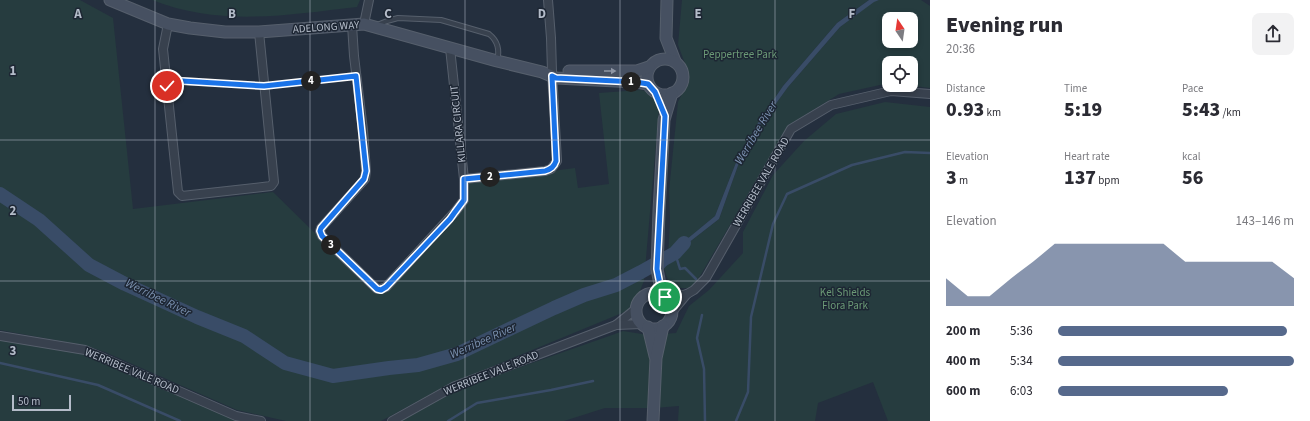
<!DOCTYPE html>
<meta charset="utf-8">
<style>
body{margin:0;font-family:"Source Sans 3",sans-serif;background:#f2f2f3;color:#2b2b33;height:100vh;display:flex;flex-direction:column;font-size:15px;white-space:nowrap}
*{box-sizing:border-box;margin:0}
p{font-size:13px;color:#7c7c81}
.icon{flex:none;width:22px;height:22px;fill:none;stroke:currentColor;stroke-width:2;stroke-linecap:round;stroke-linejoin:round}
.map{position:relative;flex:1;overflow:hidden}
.details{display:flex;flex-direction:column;background:#fff;width:380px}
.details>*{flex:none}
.needle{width:26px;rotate:347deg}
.buttons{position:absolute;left:882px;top:12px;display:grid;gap:8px}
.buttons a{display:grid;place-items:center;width:36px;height:36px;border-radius:8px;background:#fff;box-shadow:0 2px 6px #0003;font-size:20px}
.scale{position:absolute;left:12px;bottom:10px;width:59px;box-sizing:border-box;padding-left:4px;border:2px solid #b4bcc9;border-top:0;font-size:11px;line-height:14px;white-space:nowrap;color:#b4bcc9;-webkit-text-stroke:3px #1d2633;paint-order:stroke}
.pin{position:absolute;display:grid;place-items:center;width:34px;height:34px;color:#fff;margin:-17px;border:2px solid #fff;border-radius:50%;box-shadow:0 1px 4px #0007}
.km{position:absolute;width:20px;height:20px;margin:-10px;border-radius:50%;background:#222;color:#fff;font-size:11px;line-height:20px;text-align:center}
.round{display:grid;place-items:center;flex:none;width:42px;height:42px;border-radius:8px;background:#f2f2f3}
.overview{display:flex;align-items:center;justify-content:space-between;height:68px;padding:0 16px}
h1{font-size:22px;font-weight:800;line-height:30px}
.figures{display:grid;grid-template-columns:repeat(3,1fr);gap:6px;height:68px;padding:4px 16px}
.figures div{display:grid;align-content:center}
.figures b{font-size:20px;font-weight:800}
.figures small{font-size:11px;font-weight:400}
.figures p{font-size:11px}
.chart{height:112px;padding:8px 16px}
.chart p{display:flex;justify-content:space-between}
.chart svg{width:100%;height:72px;margin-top:4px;fill:#56698c;opacity:.7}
ul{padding:0 16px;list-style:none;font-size:13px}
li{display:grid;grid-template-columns:64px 48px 1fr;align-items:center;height:30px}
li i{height:10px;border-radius:5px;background:#56698c}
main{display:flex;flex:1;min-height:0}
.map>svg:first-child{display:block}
.green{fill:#263c3f;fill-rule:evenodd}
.water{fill:#394c67}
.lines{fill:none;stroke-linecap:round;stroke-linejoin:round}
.stream{stroke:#394c67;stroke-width:2.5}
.river{stroke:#394c67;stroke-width:14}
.lane-casing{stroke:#565f6c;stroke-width:6}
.street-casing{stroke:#565f6c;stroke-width:10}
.secondary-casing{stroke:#565f6c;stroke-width:13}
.lane{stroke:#38414e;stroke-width:4}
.street{stroke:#38414e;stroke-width:8}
.secondary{stroke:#465061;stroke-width:11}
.oneway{fill:#8e96a5}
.route-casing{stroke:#fff;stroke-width:8}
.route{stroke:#1a73e8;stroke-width:5}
.grid{fill:none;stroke:#b4bcc9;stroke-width:1;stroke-opacity:0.55}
.labels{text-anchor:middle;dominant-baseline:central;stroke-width:3;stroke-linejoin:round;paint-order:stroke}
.street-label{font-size:11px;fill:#b4bcc9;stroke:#1d2633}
.park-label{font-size:11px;fill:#6b9a76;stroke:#1d2633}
.water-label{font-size:12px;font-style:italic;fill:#7c92b1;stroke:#1d2633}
.grid-label{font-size:13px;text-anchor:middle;font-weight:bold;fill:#b4bcc9;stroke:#1d2633;stroke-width:3;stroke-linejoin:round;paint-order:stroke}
</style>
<main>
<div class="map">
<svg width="930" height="421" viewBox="0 0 930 421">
<rect width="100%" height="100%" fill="#242f3e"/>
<!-- green -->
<g class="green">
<path d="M0 0H80L113 18 133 209 273 192 375 292 386 291 454 221 468 201 467 182 575 168 578 188 609 184 599 93 640 90 646 91 654 95 659 109 644 281 639 293 627 311 452 383 381 421H286L237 410 105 352 87 346 0 330Z"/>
<path d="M152 0H360L357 7C286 15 221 27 152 0Z"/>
<path d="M682 0H869L837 23 783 86 758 123 737 160 715 216 681 244 668 258 670 220 669 191 678 102 687 84 686 66 678 45Z"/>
<path d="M879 0H921L930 6V88L905 85H911V63H889V83L839 94 789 125 767 162 700 276 690 288H677L668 280 664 268 683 247 719 219 740 160 761 124 788 87 840 27 874 1ZM889 19H911V41H889Z"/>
<path d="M885 102 930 107V421H888L873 382 818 403 815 421H678L679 406 654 408H605L564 421H399L455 390 612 335 623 331 648 335 676 333 689 306 709 290 743 253V232L773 175 804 141 836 114Z"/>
<path d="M0 339 87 355 237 421H0Z"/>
</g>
<!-- water -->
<path class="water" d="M869 0H879L874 2 840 27 788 87 761 124 740 160 719 219 683 247 661 272 659 269 681 244 715 216 737 160 758 123 783 86 837 23Z"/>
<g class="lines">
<!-- stream -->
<g class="stream">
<path d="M675 253 680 269 685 268 696 279"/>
<path d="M702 315 697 338 704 369 705 421"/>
<path d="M0 363 98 385 180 421"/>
<path d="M448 421 477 403 551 390 593 381"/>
<path d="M736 421 748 392 751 317 773 224 787 194 852 165 905 152 930 153"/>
</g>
<!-- river -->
<path class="river" d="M0 194 39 220 89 265 125 284 197 317 244 336 285 363 333 376 389 368 418 365 457 354 554 308 584 295 616 285 641 272 675 253 684 243"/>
<!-- lane casing -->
<g class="lane-casing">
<g id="lane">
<path d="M377 25 387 21 398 18 441 20 489 34C498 41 500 50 497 61"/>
<path d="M166 81 264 86 356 76"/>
</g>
</g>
<!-- street casing -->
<g class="street-casing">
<g id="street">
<path d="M168 24 163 49 178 192 182 196 271 186 274 182 259 32"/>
<path d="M364 24 369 0"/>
<path d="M352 25 354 56 363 130 366 171 365 179 321 228 320 231 322 236 377 289H381L386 287 455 212 464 200V179L450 48"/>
<path d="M464 179 545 171 551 169 557 161 552 72 551 38 548 0"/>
<path d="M667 299 687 294"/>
<path d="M672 312 687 294 694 290 706 278 791 129 831 105 891 91 930 94"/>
<path d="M616 325 637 308"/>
<path d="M0 336 85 350 236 416 261 421"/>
<path d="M392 421 453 387 616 325 642 324"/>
</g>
</g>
<!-- secondary casing -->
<g class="secondary-casing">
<g id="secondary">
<path d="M110 0 168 24 190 28 225 32H259L364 24 497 61 542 72 556 78 636 82 648 84"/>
<path d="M667 0 666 38 675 61"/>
<circle cx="665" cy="77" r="18"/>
<path d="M569 71H637L649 67"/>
<circle cx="654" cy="311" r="18"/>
<path d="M662 295 657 269 659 211 664 120 672 93"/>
<path d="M648 327 655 356"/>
<path d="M653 421 656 358 663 326"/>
</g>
</g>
<!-- lane -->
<use href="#lane" class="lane"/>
<!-- street -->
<use href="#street" class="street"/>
<!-- secondary -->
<use href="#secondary" class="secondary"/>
</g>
<!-- one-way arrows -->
<defs><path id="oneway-solid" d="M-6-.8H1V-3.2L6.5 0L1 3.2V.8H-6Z"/></defs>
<use class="oneway" href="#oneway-solid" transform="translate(610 71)"/>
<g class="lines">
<!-- route casing -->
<g class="route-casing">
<path id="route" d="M167 86 166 80 264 86 356 76 366 171 364 179 321 228 320 231 322 236 377 289 381 290 386 287 450 219 455 212 464 200V179L545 171C551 169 554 167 556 161L552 76 556 78 636 82 648 84 655 92 665 116 657 269 662 295 665 297"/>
</g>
<!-- route -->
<use href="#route" class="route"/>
</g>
<!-- grid -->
<path class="grid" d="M155 0V421M310 0V421M465 0V421M620 0V421M775 0V421M0 140H930M0 281H930"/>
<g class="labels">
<!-- street labels -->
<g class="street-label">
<text transform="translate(326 27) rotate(-4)">ADELONG WAY</text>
<text transform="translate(458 124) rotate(-96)">KILLARA CIRCUIT</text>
<text transform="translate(761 182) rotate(-60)">WERRIBEE VALE ROAD</text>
<text transform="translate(132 371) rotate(23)">WERRIBEE VALE ROAD</text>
<text transform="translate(491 373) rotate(-22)">WERRIBEE VALE ROAD</text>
</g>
<!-- park labels -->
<g class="park-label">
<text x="740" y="54">Peppertree Park</text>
<text x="845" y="292">Kel Shields<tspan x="845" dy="13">Flora Park</tspan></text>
</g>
<!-- water labels -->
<g class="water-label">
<text transform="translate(756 133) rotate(-59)">Werribee River</text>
<text transform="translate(158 298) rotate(26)">Werribee River</text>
<text transform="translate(483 341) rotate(-24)">Werribee River</text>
</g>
</g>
<g class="grid-label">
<text x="78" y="18">A</text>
<text x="232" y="18">B</text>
<text x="388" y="18">C</text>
<text x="542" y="18">D</text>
<text x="698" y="18">E</text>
<text x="852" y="18">F</text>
<text x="13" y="75">1</text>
<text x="13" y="215">2</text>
<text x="13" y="355">3</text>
</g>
</svg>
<div class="buttons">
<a><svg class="needle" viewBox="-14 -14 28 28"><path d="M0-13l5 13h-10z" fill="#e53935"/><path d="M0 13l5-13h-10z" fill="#7c7c81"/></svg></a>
<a><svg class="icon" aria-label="locate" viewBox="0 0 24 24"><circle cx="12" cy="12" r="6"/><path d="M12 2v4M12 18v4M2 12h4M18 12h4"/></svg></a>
</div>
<div class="scale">50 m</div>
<div class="pin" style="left:665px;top:297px;background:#1e9e55"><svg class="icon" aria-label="arrive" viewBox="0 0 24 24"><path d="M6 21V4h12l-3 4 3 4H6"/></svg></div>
<div class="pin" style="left:167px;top:86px;background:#d93025"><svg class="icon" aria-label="check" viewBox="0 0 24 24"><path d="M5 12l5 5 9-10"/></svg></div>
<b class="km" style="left:631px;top:82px">1</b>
<b class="km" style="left:490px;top:177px">2</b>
<b class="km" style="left:331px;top:245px">3</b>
<b class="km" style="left:311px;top:81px">4</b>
</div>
<section class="details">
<div class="overview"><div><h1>Evening run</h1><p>20:36</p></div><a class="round"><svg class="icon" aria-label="share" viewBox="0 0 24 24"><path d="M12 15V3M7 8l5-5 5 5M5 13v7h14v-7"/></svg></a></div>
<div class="figures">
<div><p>Distance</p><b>0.93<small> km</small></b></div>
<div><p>Time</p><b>5:19</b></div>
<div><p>Pace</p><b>5:43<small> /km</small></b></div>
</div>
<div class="figures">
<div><p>Elevation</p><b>3<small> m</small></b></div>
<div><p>Heart rate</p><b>137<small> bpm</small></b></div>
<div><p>kcal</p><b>56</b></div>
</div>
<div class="chart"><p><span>Elevation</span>143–146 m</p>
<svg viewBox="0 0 160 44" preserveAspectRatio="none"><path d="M0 44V27L10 38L20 38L30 27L40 17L50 6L60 6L70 6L80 6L90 6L100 6L110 17L120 17L130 17L140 17L150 17L160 27V44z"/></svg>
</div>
<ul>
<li><b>200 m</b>5:36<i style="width:97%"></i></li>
<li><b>400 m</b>5:34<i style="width:100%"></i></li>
<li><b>600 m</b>6:03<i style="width:72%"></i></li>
</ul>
</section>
</main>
